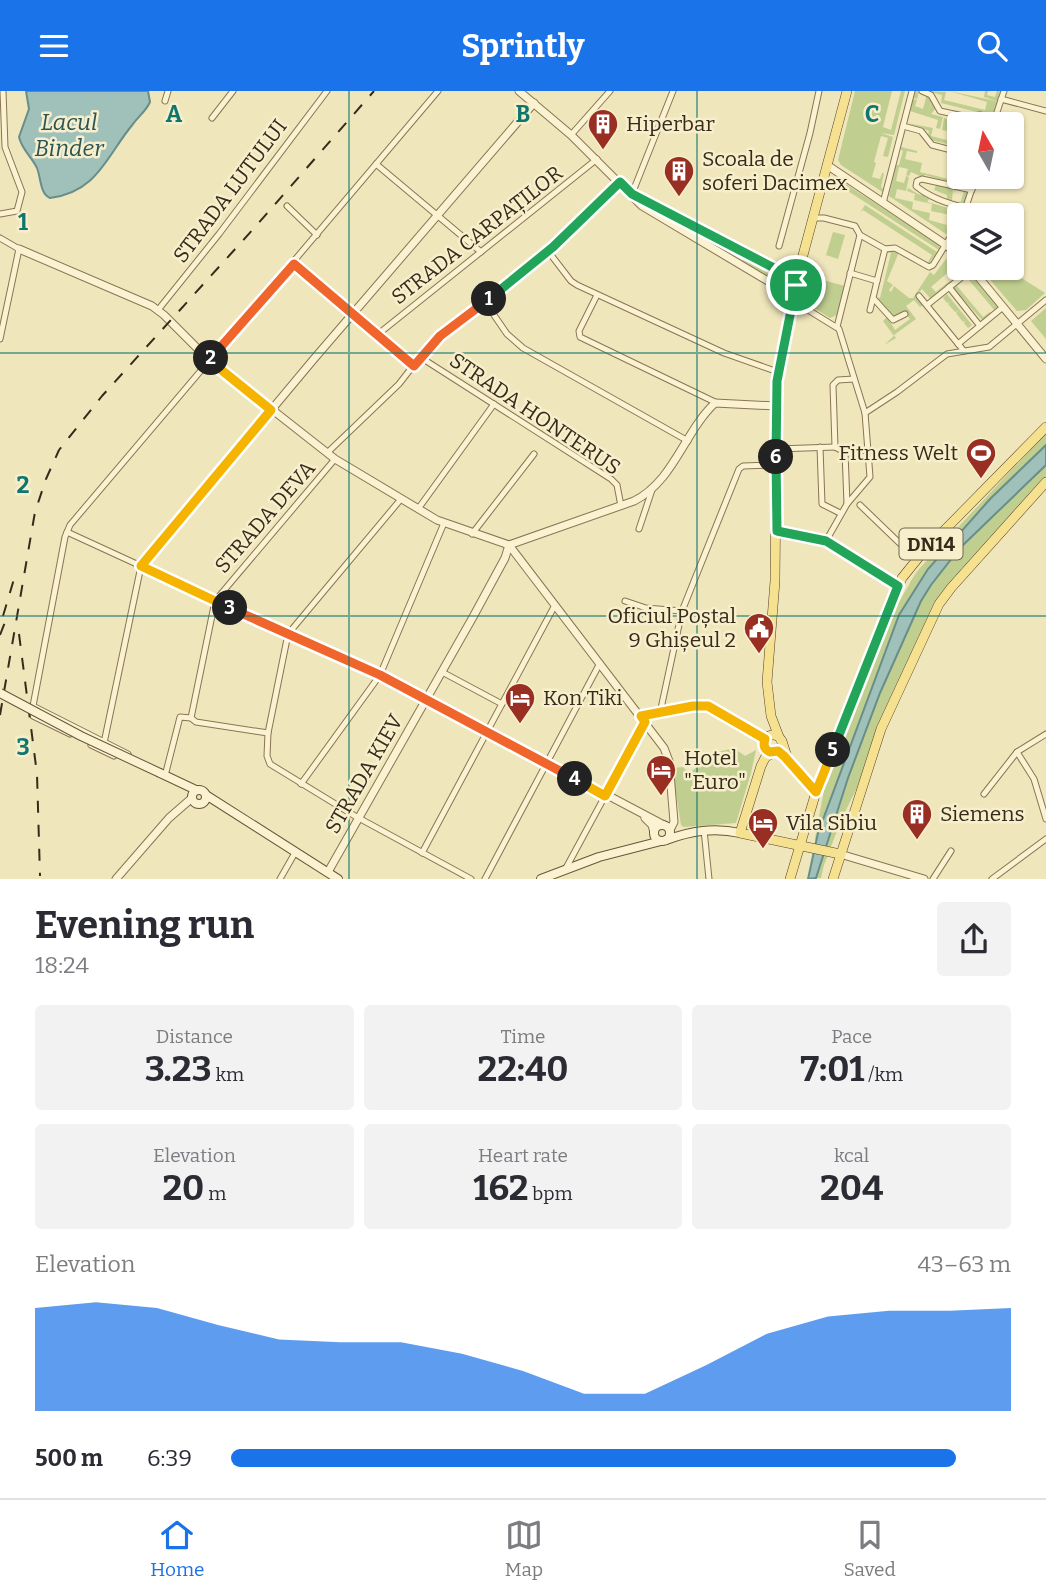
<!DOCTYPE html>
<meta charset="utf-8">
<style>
body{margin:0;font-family:Bitter,serif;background:#f2f2f3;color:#2b2b33;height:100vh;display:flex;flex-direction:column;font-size:26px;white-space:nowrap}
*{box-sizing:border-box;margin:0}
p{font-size:23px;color:#7c7c81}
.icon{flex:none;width:38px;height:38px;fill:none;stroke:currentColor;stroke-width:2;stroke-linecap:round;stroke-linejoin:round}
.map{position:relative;height:788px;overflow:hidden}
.sheet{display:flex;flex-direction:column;background:#fff;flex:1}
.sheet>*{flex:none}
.needle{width:46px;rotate:351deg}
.controls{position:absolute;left:947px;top:21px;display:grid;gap:14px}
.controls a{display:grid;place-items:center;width:77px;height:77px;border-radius:7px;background:#fff;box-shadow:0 2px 5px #0004;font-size:35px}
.pin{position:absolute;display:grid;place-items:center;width:60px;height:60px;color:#fff;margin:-30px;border:4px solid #fff;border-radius:50%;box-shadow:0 2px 7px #0007}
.km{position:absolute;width:35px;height:35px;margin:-18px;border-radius:50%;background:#222;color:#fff;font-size:19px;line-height:35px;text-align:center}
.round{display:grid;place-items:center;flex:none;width:74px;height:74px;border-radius:7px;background:#f2f2f3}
.overview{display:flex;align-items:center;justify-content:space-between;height:119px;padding:0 35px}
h1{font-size:38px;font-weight:700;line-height:52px}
.figures{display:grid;grid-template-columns:repeat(3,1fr);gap:10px;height:119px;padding:7px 35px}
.figures div{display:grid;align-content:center;border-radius:7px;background:#f2f2f3;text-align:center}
.figures b{font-size:35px;font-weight:700}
.figures small{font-size:19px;font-weight:400}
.figures p{font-size:19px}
.chart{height:196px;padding:14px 35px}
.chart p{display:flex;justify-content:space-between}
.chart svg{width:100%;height:126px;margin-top:7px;fill:#1a73e8;opacity:.7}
ul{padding:0 35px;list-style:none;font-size:23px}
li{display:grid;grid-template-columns:112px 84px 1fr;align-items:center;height:52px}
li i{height:18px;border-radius:9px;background:#1a73e8}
header{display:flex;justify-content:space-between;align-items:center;height:91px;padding:0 35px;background:#1a73e8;color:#fff;font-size:32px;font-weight:700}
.tabs{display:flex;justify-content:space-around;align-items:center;height:98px;border-top:2px solid #e1e1e2;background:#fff;font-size:19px;color:#7c7c81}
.tabs a{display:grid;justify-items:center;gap:4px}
.tabs .selected{color:#1a73e8}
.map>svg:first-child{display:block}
.green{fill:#c0ce90;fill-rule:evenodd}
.water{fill:#a0c0ba;stroke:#688e89;stroke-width:2}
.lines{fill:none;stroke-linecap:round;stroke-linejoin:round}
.minor-casing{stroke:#887555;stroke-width:7}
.tertiary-casing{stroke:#887555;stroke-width:9}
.secondary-casing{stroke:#695639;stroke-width:10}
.primary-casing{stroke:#55422a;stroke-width:10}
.minor{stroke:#faf2d0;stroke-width:5}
.tertiary{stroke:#faf2d0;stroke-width:7}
.secondary{stroke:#faf2d0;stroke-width:8}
.primary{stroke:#f6e191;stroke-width:9}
.rail{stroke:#362b1b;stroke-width:2;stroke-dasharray:12 12;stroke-linecap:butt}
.secondary-bridge-casing{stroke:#695639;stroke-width:10;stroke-linecap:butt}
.secondary-bridge{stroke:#faf2d0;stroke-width:8}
.split-1-casing{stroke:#fff;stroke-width:14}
.split-2-casing{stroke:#fff;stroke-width:14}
.split-3-casing{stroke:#fff;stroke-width:14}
.split-4-casing{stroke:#fff;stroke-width:14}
.split-5-casing{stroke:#fff;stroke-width:14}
.split-6-casing{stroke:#fff;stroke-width:14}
.split-7-casing{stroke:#fff;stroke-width:14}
.split-1{stroke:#22a559;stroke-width:9}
.split-2{stroke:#f0652b;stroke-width:9}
.split-3{stroke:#f5b400;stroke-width:9}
.split-4{stroke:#f0652b;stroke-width:9}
.split-5{stroke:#f5b400;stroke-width:9}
.split-6{stroke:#22a559;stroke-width:9}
.split-7{stroke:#22a559;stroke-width:9}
.grid{fill:none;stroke:#0f766e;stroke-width:2;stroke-opacity:0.55}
.labels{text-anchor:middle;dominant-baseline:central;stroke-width:5;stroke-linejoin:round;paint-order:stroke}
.shield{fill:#f7efcc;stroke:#706650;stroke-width:2}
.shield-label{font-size:19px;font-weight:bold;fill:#362b1b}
.poi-label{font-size:21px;fill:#362b1b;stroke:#f7efcc;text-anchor:start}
.street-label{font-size:21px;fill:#362b1b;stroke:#f7efcc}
.water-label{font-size:23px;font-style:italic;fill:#295557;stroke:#f7efcc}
.grid-label{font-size:23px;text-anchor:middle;font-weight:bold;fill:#0f766e;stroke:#f7efcc;stroke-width:5;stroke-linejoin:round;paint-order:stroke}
</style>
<header><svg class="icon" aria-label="menu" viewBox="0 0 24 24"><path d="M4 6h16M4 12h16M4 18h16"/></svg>Sprintly<svg class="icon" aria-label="search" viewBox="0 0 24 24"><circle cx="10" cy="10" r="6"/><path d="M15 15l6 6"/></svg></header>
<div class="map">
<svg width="1046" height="788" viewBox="0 0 1046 788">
<rect width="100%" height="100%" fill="#f0e6bc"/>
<!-- green -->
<g class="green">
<path d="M855 0H892L883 36 891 39 901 0H905L894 44 881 42 893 46 888 66 883 65 888 47 881 45 874 71 876 72 872 86 880 88 882 82H884L881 96 884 99V102L841 74 838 69Z"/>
<path d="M915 0 928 3 932 8 928 22 932 10 935 18 931 23 943 26 940 38 936 37 938 29 910 20 913 8 917 9 915 15 923 18 927 3 919 1 917 8 914 7Z"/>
<path d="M927 0 946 1 944 9 985 19 987 11 949 0 996 10 984 6 985 0H988L987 4 995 6 997 0H1000L993 23 995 24 993 25 941 12 942 4Z"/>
<path d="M944 27 962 31 956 38 952 37 956 39 955 42 942 39Z"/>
<path d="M907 32 933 37 931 45 959 52V56L931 49 928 45 929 40Z"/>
<path d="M901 56 917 60V62L907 60 905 68 922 72 920 81 961 91 963 86H973L969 97 925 84 922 86 911 81 909 85 906 84 908 78 899 76 896 90 904 92 906 85 909 86 906 100 897 98 895 107 913 111 912 118 930 122 929 129 947 134 950 124 931 120 932 113 914 109 915 103 907 100 908 97 918 103 929 105 925 106 929 108 927 111 956 119 962 118 949 145 889 105 896 74H899L903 60 900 58Z"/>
<path d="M835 86 939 154 940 158 939 159 834 91Z"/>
<path d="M936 94 953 98 952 110 960 113 964 100 956 98 953 103 955 97 968 101 963 115 947 109V104L934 99Z"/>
<path d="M865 114 937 161 929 173 921 169 928 171 932 164 863 119 860 122Z"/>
<path d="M833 141 845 144 838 168 826 164Z"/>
<path d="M893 158 899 161 887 190 893 194 889 199 891 201 894 195 909 207H913L930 181 934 184 946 168 961 184 931 208 922 198 916 205 923 214 920 216 914 209 906 215 916 228 894 244 896 247 884 254 894 245 883 230 887 226 895 239 910 228 904 220 893 227 875 206 880 207 891 162 886 161ZM952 178 957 184 936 201 931 196Z"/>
<path d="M745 165 786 186 782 196 741 172Z"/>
<path d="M810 176 813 177 810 191 814 177 817 178 815 187 845 195 837 224 830 227 803 210Z"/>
<path d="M980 177H1006L1045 202 1026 219 1017 220Z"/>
<path d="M972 185 997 215 996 221 968 188Z"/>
<path d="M963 189 957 195 983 226 990 221 991 223 983 230 953 197Z"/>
<path d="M947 203 972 234 968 237 964 232 966 230 963 231 956 222 958 220 955 221 948 213 950 211 947 212 943 207Z"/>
<path d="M1046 217V248L1031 230Z"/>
<path d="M1046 342V391L944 507 880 638 856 699 842 727 824 774 821 787H816L821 774 815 747 825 694 828 691 891 522C903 508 908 492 919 478Z"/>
<path d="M734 657 745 665 756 659 751 682 736 732 684 736 681 734 672 677 683 676 689 682 718 661Z"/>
</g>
<!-- water -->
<g class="water">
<path d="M26 0H148L150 11C146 20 139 25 133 33 107 64 98 101 50 107 40 103 41 87 37 77 32 66 22 59 19 46L29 18Z"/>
<path d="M1046 354V374L960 457 931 494 921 510 880 602 848 687 816 787 808 788 818 742 899 524 928 478 990 408Z"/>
</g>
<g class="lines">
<!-- minor casing -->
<g class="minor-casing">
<g id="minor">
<path d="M922 0 931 4 940 20 968 26 980 24 995 28"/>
<path d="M1001 8 1046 20"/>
<path d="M165 10 168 0"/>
<path d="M212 27 233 0"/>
<path d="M993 33 1004 0"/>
<path d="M903 35 921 40 932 54 959 61"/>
<path d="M571 44 610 0"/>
<path d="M376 73 481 161"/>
<path d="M632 103 673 0"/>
<path d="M883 112 912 0"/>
<path d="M287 115 317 144"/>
<path d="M966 117C949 113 930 107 916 95L917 90 922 88 972 99"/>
<path d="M0 123 17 120 22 101 5 56 3 0"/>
<path d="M963 124 976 86"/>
<path d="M813 127H824L855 135 860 144 885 158"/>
<path d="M0 147 19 158 0 248"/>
<path d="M779 155 810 42 819 0"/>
<path d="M885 158 895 157 929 176 933 174 959 132"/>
<path d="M548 160 571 190 577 194 724 262 778 281"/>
<path d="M294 173 414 275"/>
<path d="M850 182 877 190 885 158"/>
<path d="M877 190 873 207 893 229 905 223"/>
<path d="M949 196 980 235"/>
<path d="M597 204 579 240 580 246 717 312"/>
<path d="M919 205 964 260"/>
<path d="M792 209 839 238 865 322 870 386 847 413"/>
<path d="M485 211 507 243 523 257 688 350"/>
<path d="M927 214 972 178"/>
<path d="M158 219 219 143 327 0"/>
<path d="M870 219 873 207"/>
<path d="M837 236 860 144"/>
<path d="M377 244 597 68"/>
<path d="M958 253 1003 216"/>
<path d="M420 266 611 388 617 394 621 415"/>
<path d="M865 322 897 301 947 263 989 256 1046 209"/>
<path d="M820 356 822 413 840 422"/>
<path d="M776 358 835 356"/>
<path d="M845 361 869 359"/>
<path d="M327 362 399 293 420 266 440 245 553 157 620 91"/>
<path d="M401 408 288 543 268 642 267 665 270 673 355 725 471 788"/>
<path d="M860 414 916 468"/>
<path d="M418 418 494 313"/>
<path d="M639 438 652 399"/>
<path d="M777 440 826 450 898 495"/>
<path d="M67 441 141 475 104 652"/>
<path d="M472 443 534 363"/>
<path d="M826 450 847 413 845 361 835 356 833 294 838 289 854 288"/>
<path d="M625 510 646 517 682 520"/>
<path d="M442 581 502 613"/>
<path d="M33 615 65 446 70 434 438 0"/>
<path d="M660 622 682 520 739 378 743 375 776 374"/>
<path d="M641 625 693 615H708L765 648"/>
<path d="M191 627 215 510 335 368"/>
<path d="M70 643 33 625V615L128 663"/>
<path d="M91 654 114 665"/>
<path d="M1017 661 1034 688 1046 728"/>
<path d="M166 681 180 626 191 627 196 631 268 642"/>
<path d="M301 693 380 584 444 432"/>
<path d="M984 703 1017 661 1046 643"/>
<path d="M704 739 709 788"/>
<path d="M422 762 555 514"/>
<path d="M566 777 645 631"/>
<path d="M280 788 296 760"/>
<path d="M485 788 600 572"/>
<path d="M933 788 951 760"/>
<path d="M992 788 1046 748"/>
</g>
</g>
<!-- tertiary casing -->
<g class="tertiary-casing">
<g id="tertiary">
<path d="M519 0 571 44 642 115 793 205"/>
<path d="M534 12 313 269 141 475 215 510 380 584 664 734"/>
<path d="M827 74 946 154 959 165"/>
<path d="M636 105 797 189"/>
<path d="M19 158 152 215 164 224 209 269 335 368 437 429 509 454 664 657 669 670 674 731 670 739"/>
<path d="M971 177 1046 268"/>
<path d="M645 727 652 734 654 742"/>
<path d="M840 763 924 788"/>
<path d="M328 781 473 526 505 467 509 454 634 410C674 390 684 341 715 312L776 315"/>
<path d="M116 788 169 727 192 707"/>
</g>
</g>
<!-- secondary casing -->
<g class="secondary-casing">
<g id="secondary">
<path d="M160 682 196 699"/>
<circle cx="199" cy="706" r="7"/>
<path d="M206 704 338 788"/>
<circle cx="662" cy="742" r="8"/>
<path d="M666 749C691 740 714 736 740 742"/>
<path d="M541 788 599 766 661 750"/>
</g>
</g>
<!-- primary casing -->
<g class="primary-casing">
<g id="primary">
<circle cx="773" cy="653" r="9"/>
<path d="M779 646 771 625 767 591 775 490 777 290 795 194 847 0"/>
<path d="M782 650 788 669 816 701"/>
<path d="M772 662 765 667 761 675 740 742 840 763"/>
<path d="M790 788 816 701 902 487 923 461 1046 336"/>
<path d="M833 788 881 638 939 513 951 497 1046 391"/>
</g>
</g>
<!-- minor -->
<use href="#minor" class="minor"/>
<!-- tertiary -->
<use href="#tertiary" class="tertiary"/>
<!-- secondary -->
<use href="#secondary" class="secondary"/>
<!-- primary -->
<use href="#primary" class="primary"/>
<!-- rail -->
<g class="rail">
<path d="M3 525 14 488"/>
<path d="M19 543 37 683 40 785"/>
<path d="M0 544 7 526"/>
<path d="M0 624 35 421 46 388 59 359 102 305 256 135 374 0"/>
</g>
<!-- secondary-bridge casing -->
<g class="secondary-bridge-casing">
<path id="secondary-bridge" d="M0 602 81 645 160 682"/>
</g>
<!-- secondary-bridge -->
<use href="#secondary-bridge" class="secondary-bridge"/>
</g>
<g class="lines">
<!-- split-1 casing -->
<g class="split-1-casing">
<path id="split-1" d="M489 208 553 156 620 91 632 103 797 189 796 194"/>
</g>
<!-- split-2 casing -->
<g class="split-2-casing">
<path id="split-2" d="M211 267 294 173 414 275 440 245 489 208"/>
</g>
<!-- split-3 casing -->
<g class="split-3-casing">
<path id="split-3" d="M211 267 209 269 271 319 141 475 230 517"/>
</g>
<!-- split-4 casing -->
<g class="split-4-casing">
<path id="split-4" d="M230 517 380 584 575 688"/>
</g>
<!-- split-5 casing -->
<g class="split-5-casing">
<path id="split-5" d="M575 688 605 705 645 631 641 625 693 615H708L765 648C763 654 764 658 770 661L778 660 784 665 816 701 833 659"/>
</g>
<!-- split-6 casing -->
<g class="split-6-casing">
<path id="split-6" d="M776 366 777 440 826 450 898 495 833 659"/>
</g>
<!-- split-7 casing -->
<g class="split-7-casing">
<path id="split-7" d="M776 366 777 290 796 194"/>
</g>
<!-- split-1 -->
<use href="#split-1" class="split-1"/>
<!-- split-2 -->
<use href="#split-2" class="split-2"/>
<!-- split-3 -->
<use href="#split-3" class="split-3"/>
<!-- split-4 -->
<use href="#split-4" class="split-4"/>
<!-- split-5 -->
<use href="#split-5" class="split-5"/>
<!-- split-6 -->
<use href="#split-6" class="split-6"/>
<!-- split-7 -->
<use href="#split-7" class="split-7"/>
</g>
<!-- grid -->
<path class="grid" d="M349 0V788M697 0V788M0 262H1046M0 525H1046"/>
<!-- icons -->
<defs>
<g id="building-pin" transform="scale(1.575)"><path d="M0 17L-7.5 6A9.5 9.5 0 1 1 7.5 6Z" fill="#992e22" stroke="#f7efcc"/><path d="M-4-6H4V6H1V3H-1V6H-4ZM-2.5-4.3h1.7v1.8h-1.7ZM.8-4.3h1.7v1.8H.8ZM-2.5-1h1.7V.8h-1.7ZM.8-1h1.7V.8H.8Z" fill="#fff"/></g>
<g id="stadium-pin" transform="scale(1.575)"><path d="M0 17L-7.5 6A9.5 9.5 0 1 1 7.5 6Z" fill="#992e22" stroke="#f7efcc"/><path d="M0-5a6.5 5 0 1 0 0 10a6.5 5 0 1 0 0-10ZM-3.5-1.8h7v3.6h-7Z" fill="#fff"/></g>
<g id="civic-pin" transform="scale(1.575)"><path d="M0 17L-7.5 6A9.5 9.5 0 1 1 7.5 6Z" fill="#992e22" stroke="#f7efcc"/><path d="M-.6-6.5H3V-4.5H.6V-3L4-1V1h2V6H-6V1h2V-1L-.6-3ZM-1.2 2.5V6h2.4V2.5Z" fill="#fff"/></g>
<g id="hotel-pin" transform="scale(1.575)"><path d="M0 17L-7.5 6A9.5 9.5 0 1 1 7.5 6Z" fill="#992e22" stroke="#f7efcc"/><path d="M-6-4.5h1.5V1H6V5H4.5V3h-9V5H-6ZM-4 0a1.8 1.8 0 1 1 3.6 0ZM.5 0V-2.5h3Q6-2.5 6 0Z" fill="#fff"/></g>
</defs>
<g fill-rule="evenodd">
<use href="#building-pin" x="603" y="33"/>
<use href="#building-pin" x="679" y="80"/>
<use href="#stadium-pin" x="981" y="362"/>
<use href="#civic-pin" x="759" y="537"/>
<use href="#hotel-pin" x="520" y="607"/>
<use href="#hotel-pin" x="661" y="679"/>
<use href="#building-pin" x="917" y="723"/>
<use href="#hotel-pin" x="763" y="732"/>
</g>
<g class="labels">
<!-- shield labels -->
<rect class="shield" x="899.5" y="437.5" width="63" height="31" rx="5"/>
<g class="shield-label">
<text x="931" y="453">DN14</text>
</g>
<!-- poi labels -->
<g class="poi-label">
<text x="626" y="33">Hiperbar</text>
<text x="702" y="68">Scoala de<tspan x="702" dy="24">soferi Dacimex</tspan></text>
<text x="958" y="362" text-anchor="end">Fitness Welt</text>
<text x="736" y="525" text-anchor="end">Oficiul Poștal<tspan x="736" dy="24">9 Ghișeul 2</tspan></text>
<text x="543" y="607">Kon Tiki</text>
<text x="684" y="667">Hotel<tspan x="684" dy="24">"Euro"</tspan></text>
<text x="940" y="723">Siemens</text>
<text x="786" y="732">Vila Sibiu</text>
</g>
<!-- street labels -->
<g class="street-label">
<text transform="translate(230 100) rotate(-53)">STRADA LUTULUI</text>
<text transform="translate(477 144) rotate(-38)">STRADA CARPAȚILOR</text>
<text transform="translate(535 323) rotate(34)">STRADA HONTERUS</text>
<text transform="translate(265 426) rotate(-49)">STRADA DEVA</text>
<text transform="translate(364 683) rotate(-60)">STRADA KIEV</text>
</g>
<!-- water labels -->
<g class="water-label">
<text x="69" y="31">Lacul<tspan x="69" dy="26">Binder</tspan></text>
</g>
</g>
<g class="grid-label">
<text x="174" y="31">A</text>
<text x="523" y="31">B</text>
<text x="872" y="31">C</text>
<text x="23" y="139">1</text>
<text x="23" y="402">2</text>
<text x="23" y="664">3</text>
</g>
</svg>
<div class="controls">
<a><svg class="needle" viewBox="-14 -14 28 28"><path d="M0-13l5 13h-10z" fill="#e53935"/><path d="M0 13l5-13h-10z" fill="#7c7c81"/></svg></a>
<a><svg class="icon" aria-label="layers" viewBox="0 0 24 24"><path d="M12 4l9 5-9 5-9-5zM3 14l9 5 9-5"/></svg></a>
</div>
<div class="pin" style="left:796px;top:194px;background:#1e9e55"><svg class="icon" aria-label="arrive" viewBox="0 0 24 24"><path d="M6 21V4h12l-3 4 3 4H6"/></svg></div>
<b class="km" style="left:489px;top:208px">1</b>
<b class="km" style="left:211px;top:267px">2</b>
<b class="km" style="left:230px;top:517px">3</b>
<b class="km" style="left:575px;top:688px">4</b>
<b class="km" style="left:833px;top:659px">5</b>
<b class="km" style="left:776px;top:366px">6</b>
</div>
<section class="sheet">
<div class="overview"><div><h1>Evening run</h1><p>18:24</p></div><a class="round"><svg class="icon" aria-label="share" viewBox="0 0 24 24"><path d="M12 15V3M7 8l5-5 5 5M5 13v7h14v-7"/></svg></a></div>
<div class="figures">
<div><p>Distance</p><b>3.23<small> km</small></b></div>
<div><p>Time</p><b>22:40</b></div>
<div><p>Pace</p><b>7:01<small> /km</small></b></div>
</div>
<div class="figures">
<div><p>Elevation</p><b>20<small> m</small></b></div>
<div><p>Heart rate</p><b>162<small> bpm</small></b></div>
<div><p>kcal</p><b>204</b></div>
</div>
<div class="chart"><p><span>Elevation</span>43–63 m</p>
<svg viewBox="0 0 160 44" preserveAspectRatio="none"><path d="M0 44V8L10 6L20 8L30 14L40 19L50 20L60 20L70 24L80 30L90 38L100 38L110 28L120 17L130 11L140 9L150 9L160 8V44z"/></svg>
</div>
<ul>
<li><b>500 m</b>6:39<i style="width:93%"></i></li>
</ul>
</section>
<nav class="tabs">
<a class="selected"><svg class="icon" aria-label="home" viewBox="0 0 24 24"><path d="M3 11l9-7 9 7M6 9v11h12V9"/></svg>Home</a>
<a><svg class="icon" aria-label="map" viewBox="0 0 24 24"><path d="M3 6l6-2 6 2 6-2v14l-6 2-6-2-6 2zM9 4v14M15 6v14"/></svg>Map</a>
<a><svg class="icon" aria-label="saved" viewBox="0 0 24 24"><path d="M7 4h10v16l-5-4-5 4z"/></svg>Saved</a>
</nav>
